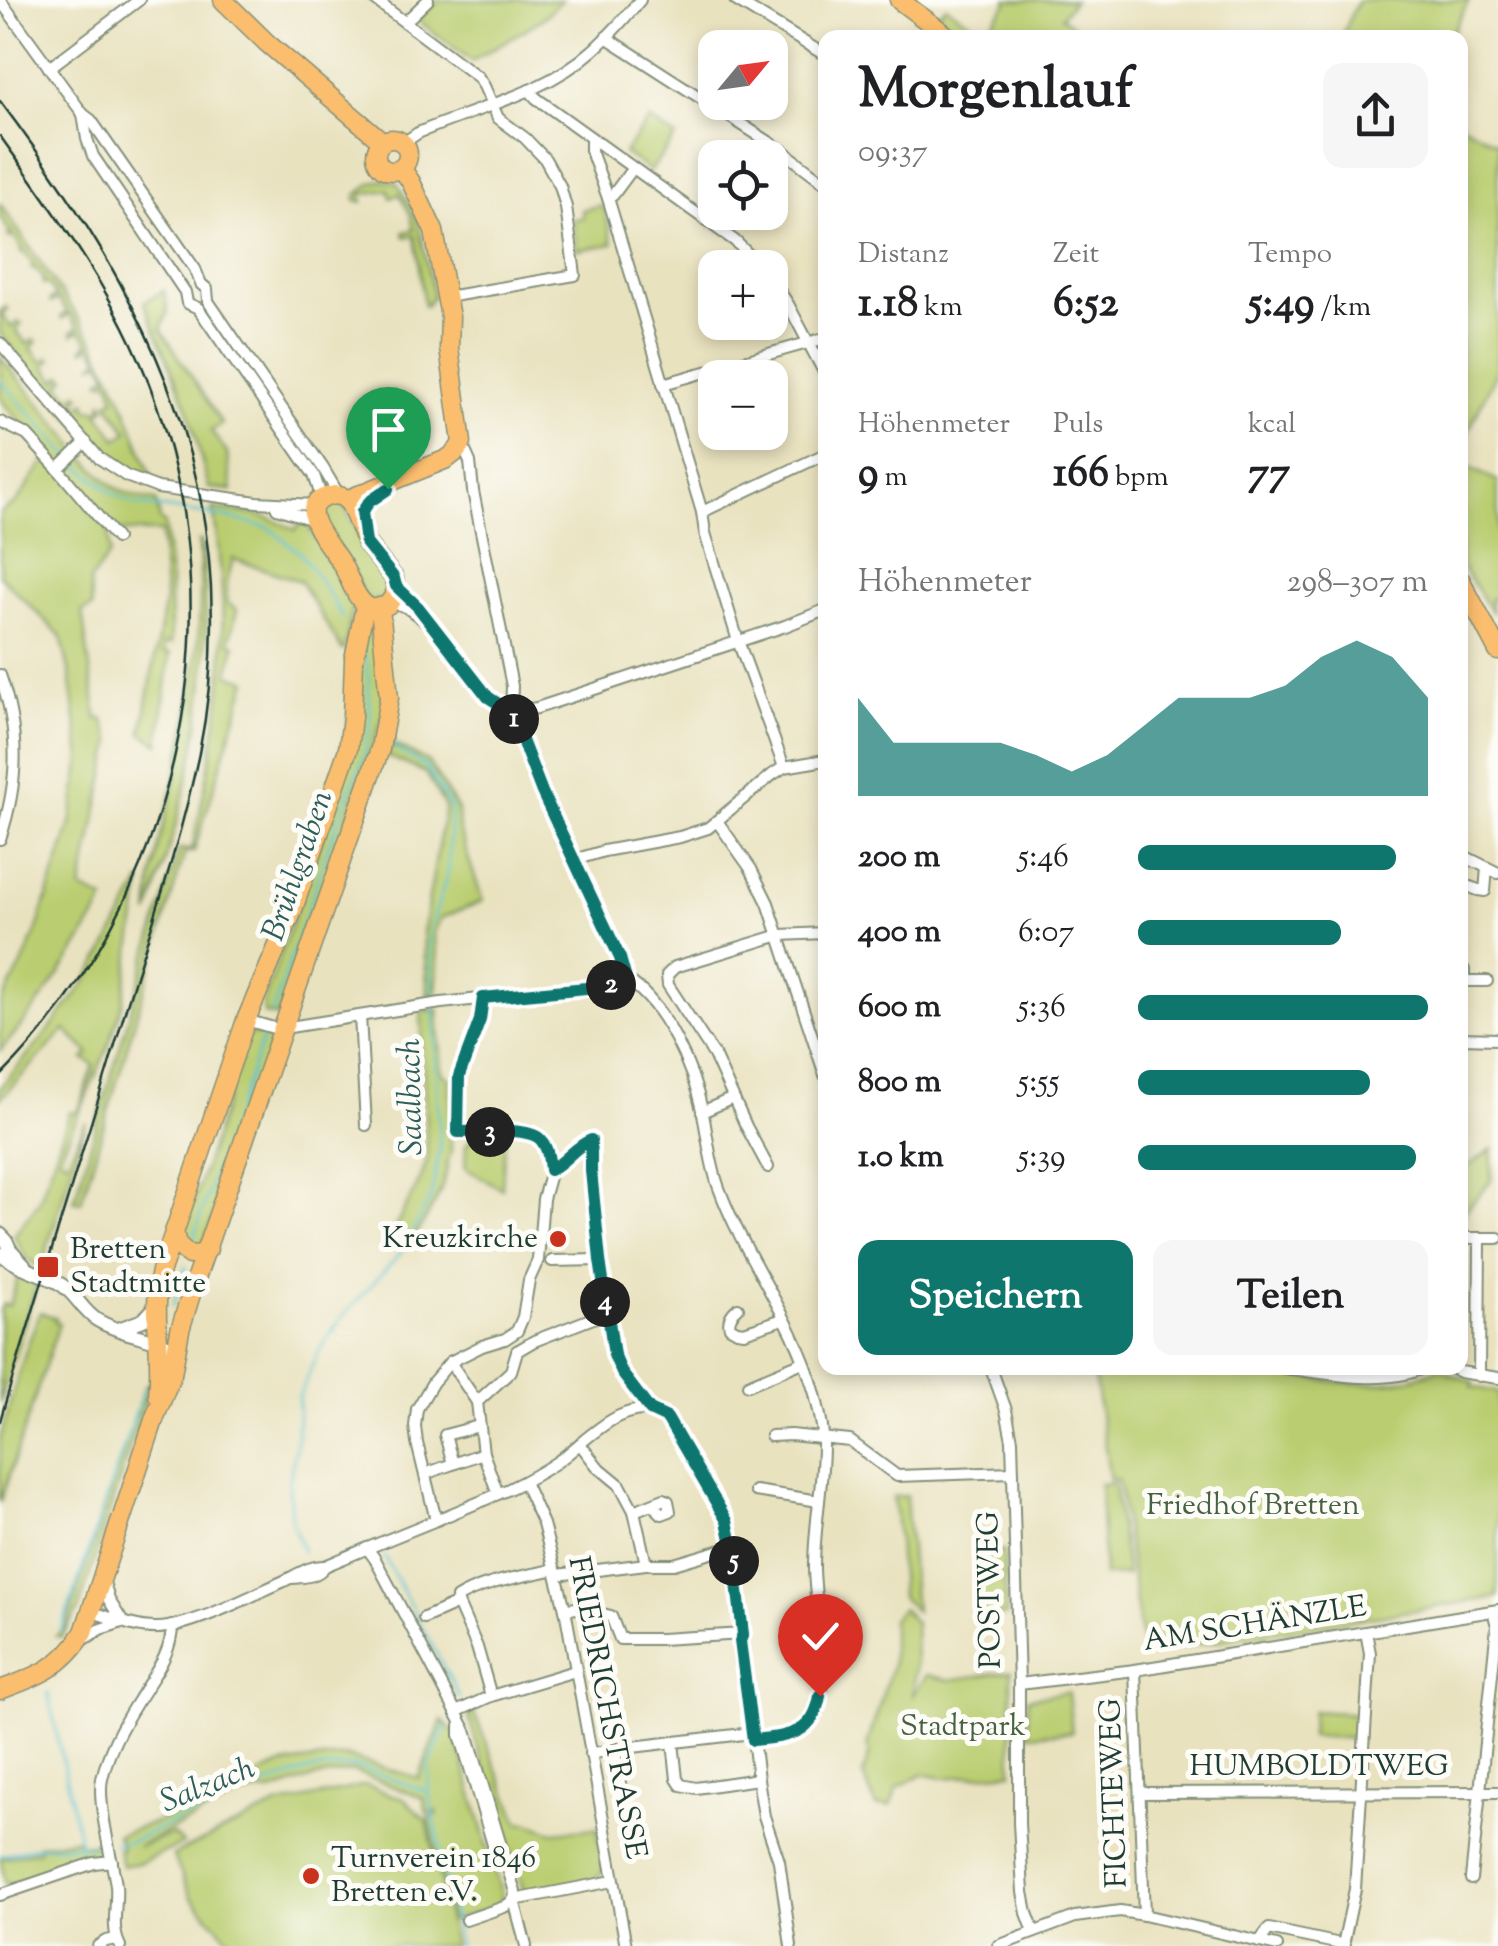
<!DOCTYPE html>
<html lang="de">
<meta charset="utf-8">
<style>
body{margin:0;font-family:"Sorts Mill Goudy",serif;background:#f6f6f6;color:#202124;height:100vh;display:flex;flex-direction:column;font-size:38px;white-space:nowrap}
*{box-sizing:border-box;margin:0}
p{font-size:32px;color:#757577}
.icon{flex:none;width:55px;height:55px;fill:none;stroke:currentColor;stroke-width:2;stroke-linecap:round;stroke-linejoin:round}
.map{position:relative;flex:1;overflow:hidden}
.panel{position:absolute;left:818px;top:30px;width:650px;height:1345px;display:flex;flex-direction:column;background:#fff;border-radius:20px;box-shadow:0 5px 15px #0003}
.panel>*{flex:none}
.needle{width:65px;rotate:61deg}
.tools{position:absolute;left:698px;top:30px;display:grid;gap:20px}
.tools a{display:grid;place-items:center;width:90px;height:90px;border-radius:20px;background:#fff;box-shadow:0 5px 15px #0003;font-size:50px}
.pin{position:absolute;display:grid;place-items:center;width:85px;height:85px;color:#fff;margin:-102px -42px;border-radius:50% 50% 50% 0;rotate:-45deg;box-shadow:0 0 10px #0007}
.pin .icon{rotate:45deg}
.km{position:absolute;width:50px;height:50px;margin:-25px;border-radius:50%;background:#222;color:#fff;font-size:28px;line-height:50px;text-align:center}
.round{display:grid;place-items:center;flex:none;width:105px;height:105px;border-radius:20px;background:#f6f6f6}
.head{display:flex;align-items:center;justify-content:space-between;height:170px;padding:0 40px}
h1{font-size:55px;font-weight:700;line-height:75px}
.figures{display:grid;grid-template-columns:repeat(3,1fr);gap:15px;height:170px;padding:10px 40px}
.figures div{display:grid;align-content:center}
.figures b{font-size:42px;font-weight:700}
.figures small{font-size:28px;font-weight:400}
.figures p{font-size:28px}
.chart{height:280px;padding:20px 40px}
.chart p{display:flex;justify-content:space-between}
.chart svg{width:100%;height:180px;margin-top:10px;fill:#0f766e;opacity:.7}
.button{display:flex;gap:20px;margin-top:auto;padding:20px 40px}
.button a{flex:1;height:115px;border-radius:20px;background:#0f766e;color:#fff;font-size:40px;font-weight:700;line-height:115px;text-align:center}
.button a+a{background:#f6f6f6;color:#202124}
ul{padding:0 40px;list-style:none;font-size:32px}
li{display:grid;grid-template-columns:160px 120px 1fr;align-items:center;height:75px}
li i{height:25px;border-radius:12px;background:#0f766e}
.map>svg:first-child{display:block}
.green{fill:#bacd70;stroke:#6c8552;stroke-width:2.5}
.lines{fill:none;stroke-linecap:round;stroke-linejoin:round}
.stream{stroke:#56c2d0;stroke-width:2.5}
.minor-casing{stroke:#84907a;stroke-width:14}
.tertiary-casing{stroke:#84907a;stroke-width:16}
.primary-casing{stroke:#84907a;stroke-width:21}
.minor{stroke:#fff;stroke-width:10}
.tertiary{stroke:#fff;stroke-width:12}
.primary{stroke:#fbbe6e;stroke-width:18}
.rail{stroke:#1f3d34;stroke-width:2.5}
.route-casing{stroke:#fff;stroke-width:20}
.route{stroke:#0f766e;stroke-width:12}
.poi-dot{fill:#c8321e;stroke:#fdfcf7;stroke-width:4}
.labels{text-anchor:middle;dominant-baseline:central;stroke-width:10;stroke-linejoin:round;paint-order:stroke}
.poi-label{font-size:30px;fill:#1f3d34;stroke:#fdfcf7;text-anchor:start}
.park-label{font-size:30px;fill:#466143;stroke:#fdfcf7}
.street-label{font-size:30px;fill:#1f3d34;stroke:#fdfcf7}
.water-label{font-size:32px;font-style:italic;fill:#2d5e5b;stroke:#fdfcf7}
</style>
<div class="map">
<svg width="1498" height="1946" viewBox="0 0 1498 1946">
<rect width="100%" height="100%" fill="#fdfcf7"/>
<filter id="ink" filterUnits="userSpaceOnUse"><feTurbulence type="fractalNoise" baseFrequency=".01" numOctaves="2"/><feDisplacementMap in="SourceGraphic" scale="20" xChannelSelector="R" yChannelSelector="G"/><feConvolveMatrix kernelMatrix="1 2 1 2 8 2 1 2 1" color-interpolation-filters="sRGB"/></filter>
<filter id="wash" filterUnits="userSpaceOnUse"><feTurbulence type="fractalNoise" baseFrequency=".0048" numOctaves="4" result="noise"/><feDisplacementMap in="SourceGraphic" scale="40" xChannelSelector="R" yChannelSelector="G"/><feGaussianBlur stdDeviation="2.25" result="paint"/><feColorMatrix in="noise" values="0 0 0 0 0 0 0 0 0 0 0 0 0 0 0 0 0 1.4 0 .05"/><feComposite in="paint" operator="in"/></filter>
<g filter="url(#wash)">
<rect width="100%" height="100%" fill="#e9e2bf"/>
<!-- green -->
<g class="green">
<path d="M438 0H562L542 19 472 61 420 22V17Z"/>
<path d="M1007 0H1074L1061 17 1089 37H966L936 16 946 6 985 32 1008 2Z"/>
<path d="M1358 0H1469L1450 37H1341Z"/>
<path d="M649 120 676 137 650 171 624 153Z"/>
<path d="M1460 123 1498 144V368L1460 449Z"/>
<path d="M381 180 397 183 418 220 433 295 427 305 424 306 415 236 405 237 404 232 414 230 411 216 399 194 391 198 389 190 362 194 363 202 356 200V195L372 183Z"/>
<path d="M0 204 92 338 122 399 151 475H149V478L129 470 104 453 53 398 0 334V311L6 307 8 309 2 315 11 327 18 322 22 324 16 330 27 344 34 339 37 342 31 348 42 362 49 357 51 360 45 366 56 380 63 375 66 378 60 384 71 398 78 393 81 396 75 401 78 407 86 402 88 410 102 409V401L105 408 98 413 117 439 128 432 107 402 115 399 109 381 101 382V379L108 376 102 362 94 364 100 358 91 346 84 350 83 348 89 343 80 330 73 335 72 332 78 327 69 314 62 319 61 317 67 312 58 299 51 303 50 301 56 295 47 283 44 285 42 282 44 280 36 268 32 269 31 267 33 264 24 252 22 253 20 251 22 248 13 236 10 238 8 235 11 233 0 218Z"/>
<path d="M603 205 613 244 577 250 573 219 583 218 582 210Z"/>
<path d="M164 291 168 312 161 329 222 424 211 431 227 453 232 490 209 488 188 409 144 302Z"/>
<path d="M0 357 75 445 77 455H82C109 484 115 494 156 501L160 520 165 524 170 579 171 644H164L163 653 170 654 159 744 142 733 165 599 161 532H124L108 523 110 554 90 581 92 608 82 612 97 719H103L112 742 81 889 105 900C75 955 41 1004 0 1051V1005L22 965 36 932 71 824 81 758 70 674 61 636 0 576V512L16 503 49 455 0 399Z"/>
<path d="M1460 464 1498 481V583H1496L1498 597 1490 599 1492 613 1460 564Z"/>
<path d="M337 503 344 507 387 580V596L376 601 365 597 320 516C323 507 327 504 337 503Z"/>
<path d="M213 509C245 512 266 514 295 530L302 521 306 523 357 607 352 611 344 650H342L300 581 233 559 227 582V603L237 610 229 642 235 645 228 674 247 680 194 852H185L81 1202 74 1201 179 849H192C201 806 211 763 217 719 227 649 224 579 213 509Z"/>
<path d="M199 541H201C210 610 207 681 194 750 183 806 165 861 149 915 151 859 171 803 182 749 196 682 204 609 199 541Z"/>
<path d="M365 625 376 627 386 707 278 1017 264 1014 263 1003 335 801Z"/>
<path d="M391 743 428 762 458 810 459 830 483 901 441 918 434 933 438 961 436 995 428 996 423 932 445 807 426 773 387 756Z"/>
<path d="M142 880 123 1002 107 1050 60 1156 64 1160H68L86 1122 41 1269 26 1258 14 1235 39 1202 70 1112 78 1113 94 1065 84 1059 89 1053 65 1030 0 1099V1088L42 1039 85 983 103 954Z"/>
<path d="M438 1009 442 1073 450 1079 451 1153C446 1162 448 1168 445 1177 439 1200 424 1222 411 1242L393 1231 420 1180 427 1161 421 1012Z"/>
<path d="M252 1033 271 1036 272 1041 204 1243 197 1248 185 1244 183 1234 247 1037Z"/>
<path d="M472 1138 505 1139 502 1189 465 1168 466 1145Z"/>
<path d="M1492 1149 1491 1181 1464 1212 1460 1204V1172Z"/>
<path d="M19 1275 37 1283 0 1403V1310L4 1304 9 1306Z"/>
<path d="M40 1312 56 1318 55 1322 59 1324 0 1503V1438L27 1346Z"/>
<path d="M1093 1368H1213L1266 1378 1268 1372C1325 1381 1386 1394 1440 1368L1453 1375 1474 1382 1472 1387 1498 1392V1597L1143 1653 1120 1489 1117 1479 1110 1480Z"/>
<path d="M151 1381 79 1608 62 1638 56 1636 65 1629 144 1388Z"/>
<path d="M1100 1484H1114L1127 1575 1104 1576Z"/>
<path d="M906 1496 915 1611 901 1597 898 1537 893 1497Z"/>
<path d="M1004 1551 1006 1615 979 1616 978 1552Z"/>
<path d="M902 1608 915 1623 916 1664 913 1695 927 1675 949 1680 1011 1671 1012 1772 943 1778 922 1774 897 1788 891 1806H876L863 1775 870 1752 867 1746 892 1664V1619Z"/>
<path d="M1068 1692 1072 1732 1028 1735V1698Z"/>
<path d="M472 1708 519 1823 527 1822 553 1832 597 1828 604 1870 595 1881 524 1893 470 1722 469 1713Z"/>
<path d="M1312 1711 1359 1714 1357 1739 1311 1736Z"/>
<path d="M442 1721 455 1733 502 1895 499 1906 450 1921 429 1817 437 1815V1811L427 1813 423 1798 353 1771 313 1778 272 1792H257L236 1798 137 1847 172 1834 183 1844 139 1863 122 1866 118 1850 122 1848 117 1835 154 1823 281 1765 344 1756 419 1778Z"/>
<path d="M365 1785 404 1799 427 1821 454 1946H236L191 1897 173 1855 277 1806Z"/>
<path d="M76 1839 81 1845 101 1843 102 1851 96 1856 6 1886 0 1859 39 1850 38 1845Z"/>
</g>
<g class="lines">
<!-- stream -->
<g class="stream">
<path d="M0 380 69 456"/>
<path d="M74 462 111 492 133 504 226 517 269 528 300 553 320 580 343 618"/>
<path d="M393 747 426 767 451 808 448 872 429 934 433 1000"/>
<path d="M272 1013 330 842 364 755 371 723 367 664 363 652"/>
<path d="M192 1244 211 1183 263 1038"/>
<path d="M173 1306 186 1266"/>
<path d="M303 1551 291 1519 289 1483 297 1439 299 1396 319 1351 341 1318 401 1253 431 1197 440 1147 434 1008"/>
<path d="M384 1556 460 1698"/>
<path d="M61 1631 144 1388"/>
<path d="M48 1692 80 1845"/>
<path d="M445 1726 428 1768 429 1792 459 1946"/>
<path d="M114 1844 129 1842 236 1795 311 1770 355 1766 429 1792"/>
<path d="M0 1856 40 1846H106"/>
</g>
</g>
</g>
<g filter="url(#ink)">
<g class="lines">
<!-- minor casing -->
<g class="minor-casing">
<g id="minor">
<path d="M0 0 83 114 91 120 195 269 201 284 207 289 208 301 323 468 339 495"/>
<path d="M375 0 478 77 484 86 498 118 525 138 545 159 560 186 566 207 575 275 447 297"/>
<path d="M735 0 825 55"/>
<path d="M405 22 428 0"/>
<path d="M606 37 783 151 825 183"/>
<path d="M49 68 139 0"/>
<path d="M529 90 536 98 735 241 762 268"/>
<path d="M83 114 87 139 93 156 185 292 187 303 198 308 314 475 322 499"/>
<path d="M591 138V151L608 198 702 512 705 533 738 641 784 767"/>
<path d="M403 143 418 133C476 108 544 94 592 51 609 36 625 18 640 0"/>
<path d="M608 198 613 195 633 168"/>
<path d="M770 277 788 304 825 374"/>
<path d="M0 343 99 458 126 476 158 488 257 502 315 505"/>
<path d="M663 384 825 338"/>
<path d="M0 422 27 435 58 469"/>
<path d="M86 442 58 469 116 538"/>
<path d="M462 444 470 462 473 491 512 686 511 712 533 770 620 958 626 979"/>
<path d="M277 508 313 520"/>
<path d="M702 512 825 454"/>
<path d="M397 587C437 621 466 689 511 712"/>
<path d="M392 602 406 607 424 620"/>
<path d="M0 675C20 733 19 782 0 839"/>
<path d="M511 712 537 708 785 626 825 610"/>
<path d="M717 821 751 869 768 903 825 1075"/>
<path d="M1460 854 1498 873"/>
<path d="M574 860 604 851 680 837 708 828 772 775 784 767 825 760"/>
<path d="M1460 883 1478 890 1485 891 1487 868"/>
<path d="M1460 969 1464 970V981H1487"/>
<path d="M626 979C666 1004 693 1069 703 1114 708 1139 710 1164 719 1188 745 1259 795 1320 815 1394 818 1408 823 1424 823 1438 824 1481 814 1524 814 1567 814 1603 832 1687 815 1717 802 1737 774 1738 753 1740"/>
<path d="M483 998 480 1020 459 1076 458 1132C477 1132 527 1126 540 1139 548 1147 549 1160 551 1170"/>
<path d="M360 1016 366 1125"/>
<path d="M246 1020 277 1029 441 1003 607 986 626 979"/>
<path d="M1460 1038 1498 1039"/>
<path d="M702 1112 733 1098"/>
<path d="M768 1167 746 1126 714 1055 668 985 667 975 675 967 780 935 825 933"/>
<path d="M1460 1238H1498"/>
<path d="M552 1261 600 1260"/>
<path d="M738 1308C732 1313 727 1319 730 1327L737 1331 744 1332 783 1319"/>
<path d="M517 1351 534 1341 606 1313"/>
<path d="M450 1362 477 1402"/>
<path d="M991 1368 1006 1410 1012 1440 1019 1684V1823L1023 1892 1027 1913 1034 1932"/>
<path d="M1284 1368C1326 1373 1384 1386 1423 1368"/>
<path d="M1451 1368 1460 1372 1498 1378"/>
<path d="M1479 1376 1480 1238"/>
<path d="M748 1385 803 1362"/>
<path d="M771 1436 791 1435 850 1441 897 1476 1013 1472"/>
<path d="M580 1444 597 1466 620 1485 634 1511 646 1564"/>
<path d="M453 1464 445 1435 479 1426"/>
<path d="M425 1474 483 1453"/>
<path d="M524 1482 543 1524 565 1609 626 1946"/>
<path d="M755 1491 819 1501"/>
<path d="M498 1494 483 1453 477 1402 511 1371 517 1351"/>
<path d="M634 1511 664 1499 668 1501 670 1511 662 1514 652 1504"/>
<path d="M436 1520 417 1443 415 1426 417 1409 433 1382 450 1362 482 1346 505 1339 517 1331 523 1317 529 1280 538 1260 543 1199 551 1170C566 1162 575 1147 591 1140V1171L600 1260 614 1355 622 1373 650 1410"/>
<path d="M367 1548 375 1559 467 1733 515 1892 514 1900 526 1946"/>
<path d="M557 1575 646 1564H674L728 1548 733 1549"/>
<path d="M292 1578C305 1577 317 1577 325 1566 363 1550 401 1534 439 1519 479 1502 520 1487 557 1462 586 1442 623 1395 663 1415L729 1526 743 1634 741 1641 758 1779 764 1816 779 1861 791 1946"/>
<path d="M104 1583 109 1600 122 1621"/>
<path d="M458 1603 477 1647 491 1696"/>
<path d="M565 1609 578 1608 611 1616 620 1639H661L743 1634"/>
<path d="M90 1611C111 1618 136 1629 158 1628 191 1627 251 1596 282 1582 296 1576 309 1565 325 1566"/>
<path d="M424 1618 458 1603 457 1598C485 1581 523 1577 555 1569"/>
<path d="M83 1640 101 1629 122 1622"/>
<path d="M1135 1670 1144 1915"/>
<path d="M1019 1684 1135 1670 1498 1610"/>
<path d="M456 1712 491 1696 575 1671"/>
<path d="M460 1726V1735L497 1858"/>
<path d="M673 1742 677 1779 681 1785 696 1788 758 1779"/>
<path d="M615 1749 621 1790"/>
<path d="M590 1754 615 1749 752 1733"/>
<path d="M1140 1793 1498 1792"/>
<path d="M1471 1879 1497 1626 1493 1611"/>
<path d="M0 1895 94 1863 112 1861"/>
<path d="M466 1920 504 1907 514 1900 613 1881"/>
<path d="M1259 1942 1269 1929 1345 1945"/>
<path d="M1343 1945 1355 1889 1370 1653 1366 1632"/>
<path d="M98 1946 106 1941 116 1939"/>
<path d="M120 1946C110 1927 118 1905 116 1885 112 1860 97 1800 102 1779 108 1751 122 1726 137 1702 151 1678 172 1655 172 1626"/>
<path d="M998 1946 1075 1917 1120 1911 1144 1915 1277 1946"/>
</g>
</g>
<!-- tertiary casing -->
<g class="tertiary-casing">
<g id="tertiary">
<path d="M0 1234 6 1240 10 1249 24 1264"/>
<path d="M1 1254C18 1268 38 1272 57 1282 75 1291 81 1310 97 1320 117 1332 143 1336 165 1344"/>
<path d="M121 1328 143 1320 155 1307"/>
</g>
</g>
<!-- primary casing -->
<g class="primary-casing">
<g id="primary">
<path d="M223 0 267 43 383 142"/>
<path d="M899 0 950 38"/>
<circle cx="392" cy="155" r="16"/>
<path d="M335 495 343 497 350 504 366 543 394 578 396 592 388 605 372 609C354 601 351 578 341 563 330 544 287 502 335 495Z"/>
<path d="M346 500 447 459 456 452 462 443 449 348 450 317 434 231 411 182 402 169"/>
<path d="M1460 579 1498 651"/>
<path d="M174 1232 177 1244 189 1255 202 1254 208 1249"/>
<path d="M158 1395C163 1352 151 1316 161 1271L246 1020 291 915 348 749 352 718 354 659 365 606"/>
<path d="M0 1690C36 1677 64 1667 84 1632L155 1417 172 1374 180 1330 195 1281 380 749 389 698 380 608"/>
</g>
</g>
<!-- minor -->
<use href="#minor" class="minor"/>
<!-- tertiary -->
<use href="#tertiary" class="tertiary"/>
<!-- primary -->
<use href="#primary" class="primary"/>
<!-- rail -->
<g class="rail">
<path d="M0 101C87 217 165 339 197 482 216 570 217 665 199 753 181 839 152 924 126 1008 85 1146 40 1283 0 1421"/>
<path d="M0 136C57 215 117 296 151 389 239 624 177 900 0 1077"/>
</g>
</g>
</g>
<g class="lines" filter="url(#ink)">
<!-- route casing -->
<g class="route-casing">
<path id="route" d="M388 489 369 502 362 512 366 543 394 578 396 586 418 607 488 697 511 712 542 792 620 958 626 979 607 986 483 998 480 1020 459 1076 458 1132C477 1132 527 1126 540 1139 548 1147 549 1160 550 1170 566 1162 575 1146 591 1140V1171L600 1260 614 1355 622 1373 650 1410 667 1418 727 1521 733 1549 743 1634 740 1641 753 1740C788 1736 813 1736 820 1696"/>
</g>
<!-- route -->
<use href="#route" class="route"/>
</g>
<!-- markers -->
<g class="poi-dot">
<circle cx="558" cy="1239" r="10"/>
<rect x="36" y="1255" width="24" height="24" rx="5"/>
<circle cx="311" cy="1876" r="10"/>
</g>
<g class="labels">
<!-- poi labels -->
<g class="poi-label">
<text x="538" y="1239" text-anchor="end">Kreuzkirche</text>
<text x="70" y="1250">Bretten<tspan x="70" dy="34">Stadtmitte</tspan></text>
<text x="331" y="1859">Turnverein 1846<tspan x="331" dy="34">Bretten e.V.</tspan></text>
</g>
<!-- park labels -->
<g class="park-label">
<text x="1253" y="1506">Friedhof Bretten</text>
<text x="963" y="1727">Stadtpark</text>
</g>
<!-- street labels -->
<g class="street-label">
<text transform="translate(991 1590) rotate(-91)">POSTWEG</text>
<text transform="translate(1255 1625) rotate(-9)">AM SCHÄNZLE</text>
<text transform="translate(606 1708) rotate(79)">FRIEDRICHSTRASSE</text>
<text x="1319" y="1767">HUMBOLDTWEG</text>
<text transform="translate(1115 1793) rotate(-92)">FICHTEWEG</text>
</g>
<!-- water labels -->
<g class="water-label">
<text transform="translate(299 866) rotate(-71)">Brühlgraben</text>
<text transform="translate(412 1097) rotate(-91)">Saalbach</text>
<text transform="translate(208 1786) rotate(-22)">Salzach</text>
</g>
</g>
</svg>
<div class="tools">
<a><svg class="needle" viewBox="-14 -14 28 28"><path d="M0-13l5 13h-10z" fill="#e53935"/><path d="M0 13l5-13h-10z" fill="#757577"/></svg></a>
<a><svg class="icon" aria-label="locate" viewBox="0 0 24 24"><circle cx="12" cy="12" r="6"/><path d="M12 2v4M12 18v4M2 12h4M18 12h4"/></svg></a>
<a>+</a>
<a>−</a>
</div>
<div class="pin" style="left:388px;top:489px;background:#1e9e55"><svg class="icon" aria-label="arrive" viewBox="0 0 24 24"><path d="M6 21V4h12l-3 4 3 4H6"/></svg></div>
<div class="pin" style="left:820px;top:1696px;background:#d93025"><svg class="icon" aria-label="check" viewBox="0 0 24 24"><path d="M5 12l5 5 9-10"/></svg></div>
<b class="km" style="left:514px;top:719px">1</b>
<b class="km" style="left:611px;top:985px">2</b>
<b class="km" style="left:490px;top:1132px">3</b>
<b class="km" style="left:605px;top:1302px">4</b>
<b class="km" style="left:734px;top:1561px">5</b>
<section class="panel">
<div class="head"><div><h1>Morgenlauf</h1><p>09:37</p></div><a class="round"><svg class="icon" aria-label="share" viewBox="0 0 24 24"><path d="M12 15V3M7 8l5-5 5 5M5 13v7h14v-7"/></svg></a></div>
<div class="figures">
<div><p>Distanz</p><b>1.18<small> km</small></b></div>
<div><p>Zeit</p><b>6:52</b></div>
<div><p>Tempo</p><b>5:49<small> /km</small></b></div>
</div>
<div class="figures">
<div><p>Höhenmeter</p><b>9<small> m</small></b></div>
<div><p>Puls</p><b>166<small> bpm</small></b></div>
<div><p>kcal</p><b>77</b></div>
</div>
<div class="chart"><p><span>Höhenmeter</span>298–307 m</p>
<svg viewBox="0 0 160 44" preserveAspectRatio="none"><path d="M0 44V20L10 31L20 31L30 31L40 31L50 34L60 38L70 34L80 27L90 20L100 20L110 20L120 17L130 10L140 6L150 10L160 20V44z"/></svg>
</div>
<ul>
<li><b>200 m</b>5:46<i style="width:89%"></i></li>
<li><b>400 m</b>6:07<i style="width:70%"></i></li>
<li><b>600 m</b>5:36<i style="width:100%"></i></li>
<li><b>800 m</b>5:55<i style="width:80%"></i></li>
<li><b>1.0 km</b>5:39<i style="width:96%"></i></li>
</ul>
<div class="button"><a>Speichern</a><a>Teilen</a></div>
</section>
</div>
